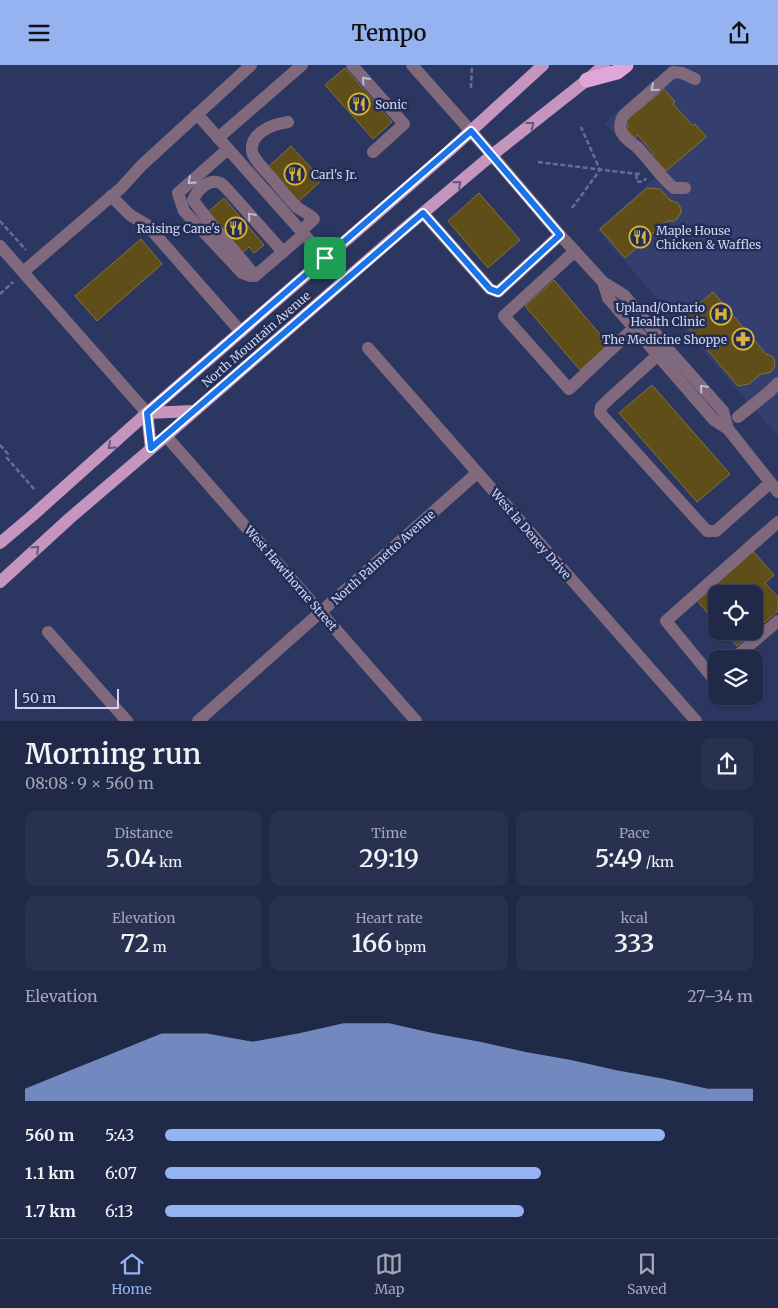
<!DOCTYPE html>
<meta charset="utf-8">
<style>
body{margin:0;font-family:Merriweather,serif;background:#293150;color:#f1f3f6;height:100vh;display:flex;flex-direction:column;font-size:19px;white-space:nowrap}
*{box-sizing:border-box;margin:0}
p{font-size:16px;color:#a2a6b4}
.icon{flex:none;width:28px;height:28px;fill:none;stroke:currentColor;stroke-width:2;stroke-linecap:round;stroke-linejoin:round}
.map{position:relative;height:656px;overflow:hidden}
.panel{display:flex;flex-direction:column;background:#212949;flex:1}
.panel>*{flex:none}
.buttons{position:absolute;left:708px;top:520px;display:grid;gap:10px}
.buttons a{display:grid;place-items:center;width:55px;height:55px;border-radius:10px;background:#212949;box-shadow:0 1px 4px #0004,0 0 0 1px #3e4561;font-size:25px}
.scale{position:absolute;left:15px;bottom:12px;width:104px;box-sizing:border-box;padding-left:5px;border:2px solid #ced6f1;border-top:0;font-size:14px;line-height:18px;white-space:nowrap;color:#ced6f1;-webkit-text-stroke:4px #232d56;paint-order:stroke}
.pin{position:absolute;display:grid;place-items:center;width:42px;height:42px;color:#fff;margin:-21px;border-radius:10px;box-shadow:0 2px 8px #0006}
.round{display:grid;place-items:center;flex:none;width:52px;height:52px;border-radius:10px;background:#293150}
.head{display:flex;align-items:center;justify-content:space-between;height:85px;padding:0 25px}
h1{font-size:28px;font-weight:600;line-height:38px}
.metrics{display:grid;grid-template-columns:repeat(3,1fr);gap:8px;height:85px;padding:5px 25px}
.metrics div{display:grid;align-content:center;border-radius:10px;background:#293150;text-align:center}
.metrics b{font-size:25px;font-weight:600}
.metrics small{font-size:14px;font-weight:400}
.metrics p{font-size:14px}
.chart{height:140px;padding:10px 25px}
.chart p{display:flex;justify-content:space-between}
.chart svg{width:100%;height:90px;margin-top:5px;fill:#95b2f1;opacity:.7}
ul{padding:0 25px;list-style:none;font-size:16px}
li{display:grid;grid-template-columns:80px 60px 1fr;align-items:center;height:38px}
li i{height:12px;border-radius:6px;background:#95b2f1}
header{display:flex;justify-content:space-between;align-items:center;height:65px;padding:0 25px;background:#95b2f1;color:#111;font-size:22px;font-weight:600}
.tab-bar{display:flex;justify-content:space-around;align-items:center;height:70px;border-top:1px solid #3e4561;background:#212949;font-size:14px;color:#a2a6b4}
.tab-bar a{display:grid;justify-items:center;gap:2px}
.tab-bar .current{color:#95b2f1}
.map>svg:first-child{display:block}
.built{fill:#343f70}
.building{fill:#5f4e17;stroke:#83723d}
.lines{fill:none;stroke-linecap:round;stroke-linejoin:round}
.path{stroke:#656f94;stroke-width:2.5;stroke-dasharray:5 2.5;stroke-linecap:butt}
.minor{stroke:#81697d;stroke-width:12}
.major{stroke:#c595be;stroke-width:12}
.highway{stroke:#e0a6d8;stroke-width:15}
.oneway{stroke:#bbbbd4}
.oneway2{stroke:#645780}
.route-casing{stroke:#fff;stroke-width:10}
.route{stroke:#1a73e8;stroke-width:6}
.labels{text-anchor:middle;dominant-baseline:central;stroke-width:5;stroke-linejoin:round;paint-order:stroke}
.poi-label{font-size:12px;fill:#ced6f1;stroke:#232d56;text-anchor:start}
.street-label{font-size:12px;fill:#ced6f1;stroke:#232d56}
</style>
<header><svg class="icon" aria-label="menu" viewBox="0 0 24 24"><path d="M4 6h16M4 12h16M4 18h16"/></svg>Tempo<svg class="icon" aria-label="share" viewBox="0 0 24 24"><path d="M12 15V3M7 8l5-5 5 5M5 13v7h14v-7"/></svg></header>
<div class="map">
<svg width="778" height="656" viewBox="0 0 778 656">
<rect width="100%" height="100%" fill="#2c3761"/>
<!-- built -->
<path class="built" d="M671 0H778V371L597 165 656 112 604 58Z"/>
<!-- building -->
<g class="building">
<path d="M345 3 392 57 373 74 325 20Z"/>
<path d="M664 24 675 37 673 39 693 61 695 59 706 72 666 106 658 97 650 93 654 89 638 70 634 73 626 64 629 61 624 55 639 45Z"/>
<path d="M291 81 322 115 298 137 267 103Z"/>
<path d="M647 123 660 124 670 135 678 138 681 144V148L677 154 674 156H667L625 193 600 164Z"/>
<path d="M479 128 520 175 488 203 448 156Z"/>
<path d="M224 133 264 180 254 188 249 182 242 188 208 147Z"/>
<path d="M141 174 162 199 97 256 75 231Z"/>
<path d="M554 215 609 280 580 305 525 241Z"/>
<path d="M713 227 766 289 772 291 774 294 775 301 771 307 764 309H761L749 319 738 321 681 254Z"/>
<path d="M652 320 730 409 697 437 619 348Z"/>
<path d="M752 485 774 510 765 518 778 532V546L737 581 724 566H754V529H716V558L696 534Z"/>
</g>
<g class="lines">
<!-- path -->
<g class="path">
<path d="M471 23 472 0"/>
<path d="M538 97 637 109 641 108"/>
<path d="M637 109 636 115 639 117 644 116 646 113"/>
<path d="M572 143 600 105 581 62"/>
<path d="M0 156 26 185"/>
<path d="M0 229 13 217"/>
<path d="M0 380 8 389 7 393 35 425"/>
</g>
<!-- minor -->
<g class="minor">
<path d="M352 0 404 59 373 87"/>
<path d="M412 0 492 90 560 170 603 217 624 230 644 254 667 283 723 346 728 364"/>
<path d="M197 49 325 193"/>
<path d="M288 57C274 59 250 67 252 86 253 95 269 109 275 117 282 125 290 136 298 143 304 147 309 149 314 154L301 166"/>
<path d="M218 73 302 0"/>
<path d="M228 84 178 128 184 146 242 208 251 211"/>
<path d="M685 123H674C659 111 650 95 637 82 632 78 625 74 622 68 619 63 620 55 624 50L673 7 682 8 695 14"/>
<path d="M111 131 130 150 147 160 241 267"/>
<path d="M423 148 490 224 498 227 560 170"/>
<path d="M0 181 147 348"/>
<path d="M575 186 504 251 569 324 634 263"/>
<path d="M23 207 121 123 142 100 251 0"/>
<path d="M255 211C235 185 212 162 193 135 197 125 209 113 220 118 223 119 225 122 227 124L283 187"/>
<path d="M255 211 304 169"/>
<path d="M603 217 608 233 714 355 728 364 778 427"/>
<path d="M368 283 696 656"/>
<path d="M658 290 608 335 601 342 600 348 707 466H716L770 418"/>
<path d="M738 352 769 327 778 318"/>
<path d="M166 371 416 656"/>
<path d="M48 567 127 656"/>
<path d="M733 594 778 556"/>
<path d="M716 608 712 612 666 556 778 457"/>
<path d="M198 656 477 408"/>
</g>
<!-- major -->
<g class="major">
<path d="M147 348 194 346"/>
<path d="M147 348 151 383"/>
<path d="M0 478 32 451 147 348 449 86 543 0"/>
<path d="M0 517 70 453 166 371 398 169 492 90 587 15 604 0"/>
</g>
<!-- highway -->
<path class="highway" d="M587 15 617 7 626 0"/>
</g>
<!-- one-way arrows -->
<defs><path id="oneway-chevron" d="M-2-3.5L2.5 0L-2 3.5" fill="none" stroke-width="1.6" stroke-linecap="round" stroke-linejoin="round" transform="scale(1.25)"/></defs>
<g class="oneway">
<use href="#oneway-chevron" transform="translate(365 15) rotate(-132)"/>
<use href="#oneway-chevron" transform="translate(654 23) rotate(139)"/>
<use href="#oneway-chevron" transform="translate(191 116) rotate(138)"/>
<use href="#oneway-chevron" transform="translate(251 151) rotate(-131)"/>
<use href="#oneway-chevron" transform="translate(703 323) rotate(-131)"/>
</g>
<g class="oneway2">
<use href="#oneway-chevron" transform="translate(531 60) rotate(-38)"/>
<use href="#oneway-chevron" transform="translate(458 119) rotate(-40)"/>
<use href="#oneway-chevron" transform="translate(111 381) rotate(138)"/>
<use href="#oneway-chevron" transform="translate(36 484) rotate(-43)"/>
</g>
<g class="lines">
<!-- route casing -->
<g class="route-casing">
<path id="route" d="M471 66 560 170 498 227 490 224 423 148 151 383 147 348Z"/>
</g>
<!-- route -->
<use href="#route" class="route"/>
</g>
<!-- icons -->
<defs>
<g id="restaurant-ring" transform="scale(1.125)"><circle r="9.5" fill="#232d56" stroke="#d9b334" stroke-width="1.5"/><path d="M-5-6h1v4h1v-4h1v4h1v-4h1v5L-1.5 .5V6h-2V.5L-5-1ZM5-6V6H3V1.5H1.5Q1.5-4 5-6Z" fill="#d9b334"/></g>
<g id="hospital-ring" transform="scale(1.125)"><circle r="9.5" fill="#232d56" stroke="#d9b334" stroke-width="1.5"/><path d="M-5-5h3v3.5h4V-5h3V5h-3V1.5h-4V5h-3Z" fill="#d9b334"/></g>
<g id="pharmacy-ring" transform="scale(1.125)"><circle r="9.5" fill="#232d56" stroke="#d9b334" stroke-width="1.5"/><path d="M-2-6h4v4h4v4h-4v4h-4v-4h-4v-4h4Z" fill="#d9b334"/></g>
</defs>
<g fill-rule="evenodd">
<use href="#restaurant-ring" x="359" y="39"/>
<use href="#restaurant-ring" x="295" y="109"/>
<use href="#restaurant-ring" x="236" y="163"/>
<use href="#restaurant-ring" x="640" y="172"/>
<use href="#hospital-ring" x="721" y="249"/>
<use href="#pharmacy-ring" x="743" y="274"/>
</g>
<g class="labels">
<!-- poi labels -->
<g class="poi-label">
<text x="375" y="39">Sonic</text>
<text x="311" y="109">Carl's Jr.</text>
<text x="220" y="163" text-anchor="end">Raising Cane's</text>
<text x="656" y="165">Maple House<tspan x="656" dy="14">Chicken &amp; Waffles</tspan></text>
<text x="705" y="242" text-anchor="end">Upland/Ontario<tspan x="705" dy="14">Health Clinic</tspan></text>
<text x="727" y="274" text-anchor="end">The Medicine Shoppe</text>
</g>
<!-- street labels -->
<g class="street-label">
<text transform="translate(256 274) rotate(-41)">North Mountain Avenue</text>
<text transform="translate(531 469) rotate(49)">West la Deney Drive</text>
<text transform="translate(383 492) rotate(-42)">North Palmetto Avenue</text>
<text transform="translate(291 513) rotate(49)">West Hawthorne Street</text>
</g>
</g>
</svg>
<div class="buttons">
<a><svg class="icon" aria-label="locate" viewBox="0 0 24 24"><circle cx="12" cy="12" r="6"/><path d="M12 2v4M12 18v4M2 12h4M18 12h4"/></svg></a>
<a><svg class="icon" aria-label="layers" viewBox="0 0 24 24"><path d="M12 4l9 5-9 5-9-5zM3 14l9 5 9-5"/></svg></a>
</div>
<div class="scale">50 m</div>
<div class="pin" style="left:325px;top:193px;background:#1e9e55"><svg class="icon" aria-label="arrive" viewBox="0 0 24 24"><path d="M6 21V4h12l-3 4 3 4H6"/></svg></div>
</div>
<section class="panel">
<div class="head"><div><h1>Morning run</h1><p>08:08 · 9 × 560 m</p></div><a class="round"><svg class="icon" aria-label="share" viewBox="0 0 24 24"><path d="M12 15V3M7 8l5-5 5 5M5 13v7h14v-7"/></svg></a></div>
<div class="metrics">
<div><p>Distance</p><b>5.04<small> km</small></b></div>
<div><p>Time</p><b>29:19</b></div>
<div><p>Pace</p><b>5:49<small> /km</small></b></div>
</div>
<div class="metrics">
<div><p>Elevation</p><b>72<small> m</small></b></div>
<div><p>Heart rate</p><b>166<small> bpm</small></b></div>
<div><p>kcal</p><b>333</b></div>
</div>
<div class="chart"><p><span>Elevation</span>27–34 m</p>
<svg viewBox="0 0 160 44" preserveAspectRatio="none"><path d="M0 44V38L10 29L20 20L30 11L40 11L50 15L60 11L70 6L80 6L90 11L100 15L110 20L120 24L130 29L140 33L150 38L160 38V44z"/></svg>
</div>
<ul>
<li><b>560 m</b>5:43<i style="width:85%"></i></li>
<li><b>1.1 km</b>6:07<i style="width:64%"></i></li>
<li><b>1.7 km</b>6:13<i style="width:61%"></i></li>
</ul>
</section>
<nav class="tab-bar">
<a class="current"><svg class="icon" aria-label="home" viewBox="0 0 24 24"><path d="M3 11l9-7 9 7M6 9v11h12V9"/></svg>Home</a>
<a><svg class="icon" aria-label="map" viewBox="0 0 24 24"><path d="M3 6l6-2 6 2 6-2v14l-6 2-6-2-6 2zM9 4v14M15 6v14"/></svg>Map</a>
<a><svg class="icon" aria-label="saved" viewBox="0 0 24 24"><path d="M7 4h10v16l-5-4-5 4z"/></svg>Saved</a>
</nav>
